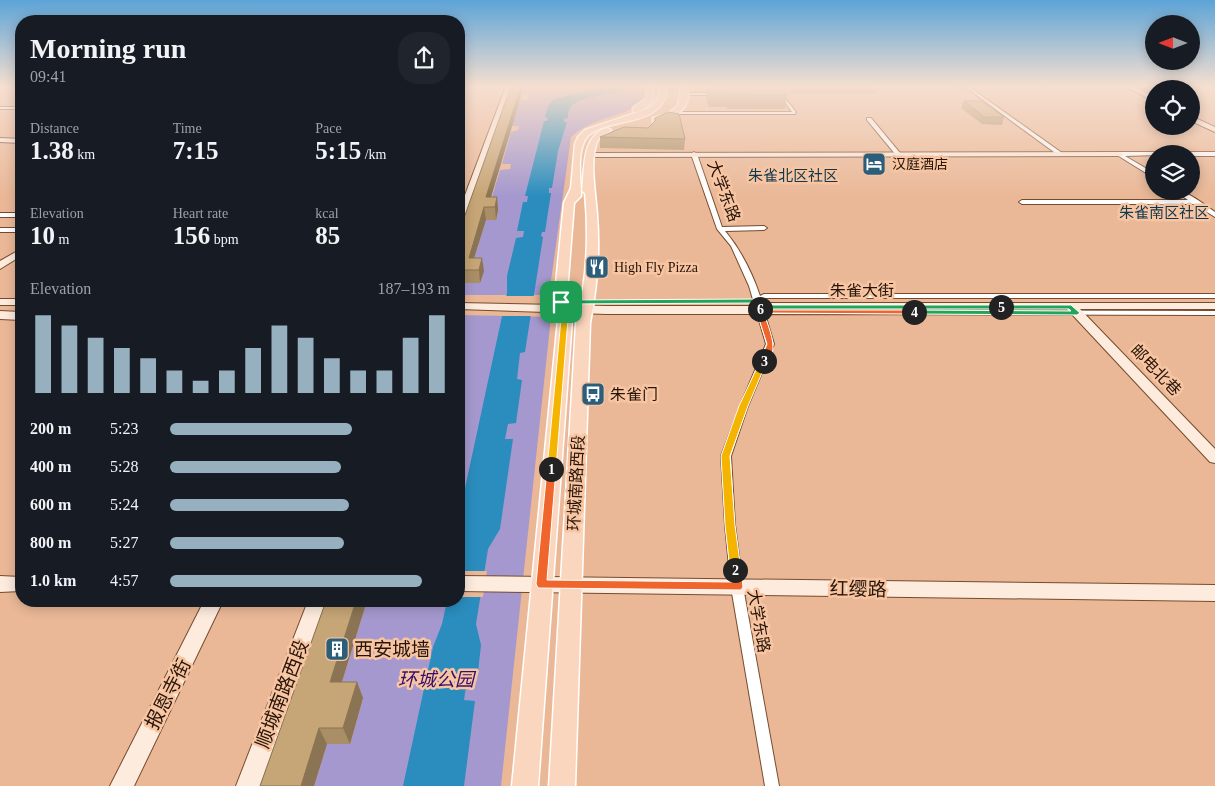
<!DOCTYPE html>
<meta charset="utf-8">
<style>
body{margin:0;font-family:"Times New Roman","Noto Sans SC",serif;background:#20242c;color:#f1f3f6;height:100vh;display:flex;flex-direction:column;font-size:19px;white-space:nowrap}
*{box-sizing:border-box;margin:0}
p{font-size:16px;color:#9ea1a6}
.icon{flex:none;width:28px;height:28px;fill:none;stroke:currentColor;stroke-width:2;stroke-linecap:round;stroke-linejoin:round}
.map{position:relative;flex:1;overflow:hidden}
.details{position:absolute;left:15px;top:15px;width:450px;height:592px;display:flex;flex-direction:column;background:#171b24;border-radius:20px;box-shadow:0 2px 12px #0003}
.details>*{flex:none}
.needle{width:32px;rotate:270deg}
.tools{position:absolute;left:1145px;top:15px;display:grid;gap:10px}
.tools a{display:grid;place-items:center;width:55px;height:55px;border-radius:50%;background:#171b24;box-shadow:0 2px 12px #0003;font-size:25px}
.pin{position:absolute;display:grid;place-items:center;width:42px;height:42px;color:#fff;margin:-21px;border-radius:10px;box-shadow:0 2px 8px #0006}
.km{position:absolute;width:25px;height:25px;margin:-12px;border-radius:50%;background:#222;color:#fff;font-size:14px;line-height:25px;text-align:center}
.round{display:grid;place-items:center;flex:none;width:52px;height:52px;border-radius:20px;background:#20242c}
.overview{display:flex;align-items:center;justify-content:space-between;height:85px;padding:0 15px}
h1{font-size:28px;font-weight:700;line-height:38px}
.figures{display:grid;grid-template-columns:repeat(3,1fr);gap:8px;height:85px;padding:5px 15px}
.figures div{display:grid;align-content:center}
.figures b{font-size:25px;font-weight:700}
.figures small{font-size:14px;font-weight:400}
.figures p{font-size:14px}
.chart{height:140px;padding:10px 15px}
.chart p{display:flex;justify-content:space-between}
.chart svg{width:100%;height:90px;margin-top:5px;stroke:#97b0bf;stroke-width:6}
ul{padding:0 15px;list-style:none;font-size:16px}
li{display:grid;grid-template-columns:80px 60px 1fr;align-items:center;height:38px}
li i{height:12px;border-radius:6px;background:#97b0bf}
.map>svg:first-child{display:block}
.green{fill:#a598ce}
.water{fill:#2a8dbe}
.pier{fill:#eab897}
.lines{fill:none;stroke-linecap:round;stroke-linejoin:round}
.primary-tunnel-far1{stroke:#c3977a;stroke-width:8;stroke-dasharray:8 4;stroke-linecap:butt}
.primary-tunnel{stroke:#c3977a;stroke-width:13;stroke-dasharray:13 7;stroke-linecap:butt}
.street-casing{stroke:#764b2c;stroke-width:2}
.secondary-casing{stroke:#764b2c;stroke-width:2}
.primary-casing{stroke:#fff;stroke-width:3}
.street{fill:#fff;fill-rule:evenodd}
.secondary{fill:#fdebde;fill-rule:evenodd}
.primary{fill:#fbd6be;fill-rule:evenodd}
.wall{fill:#aa8e65}
.shaded-wall{fill:#8b7453}
.building{fill:#c6a576;stroke:#8b7453}
.split-1{fill:#f5b400;stroke:#fff}
.split-2{fill:#f0652b;stroke:#fff}
.split-3{fill:#f5b400;stroke:#fff}
.split-4{fill:#f0652b;stroke:#fff}
.split-5{fill:#22a559;stroke:#fff}
.split-6{fill:#22a559;stroke:#fff}
.split-7{fill:#22a559;stroke:#fff}
.labels{text-anchor:middle;dominant-baseline:central;stroke-width:5;stroke-linejoin:round;paint-order:stroke}
.far-poi-label{font-size:14px;fill:#251407;stroke:#f8c5a3;text-anchor:start}
.far-neighbourhood-label{font-size:15px;fill:#0d384e;stroke:#f8c5a3}
.street-label{font-size:16px;fill:#251407;stroke:#f8c5a3}
.poi-label{font-size:16px;fill:#251407;stroke:#f8c5a3;text-anchor:start}
.near-street-label{font-size:19px;fill:#251407;stroke:#f8c5a3}
.near-poi-label{font-size:19px;fill:#251407;stroke:#f8c5a3;text-anchor:start}
.near-park-label{font-size:19px;font-style:italic;fill:#360e6b;stroke:#f8c5a3}
</style>
<div class="map">
<svg width="1215" height="786" viewBox="0 0 1215 786">
<rect width="100%" height="100%" fill="#eab897"/>
<!-- green -->
<g class="green">
<path d="M524 86H639L644 89 645 99C628 118 594 115 571 137L549 295H460L463 283H480L483 271H470L486 220 496 219 498 210H488L500 170 510 169 511 164H502L511 132 518 130 519 126H512L520 100H528L529 95H522Z"/>
<path d="M459 315 551 317 501 786H314L327 744H350L363 698H337L367 601H459Z"/>
</g>
<!-- water -->
<path class="water" d="M605 86H626L624 91C613 94 577 97 571 107 568 110 568 115 568 118L564 119V122H567L558 151 552 188H549V193H551L545 232H542L541 236 543 237 525 352 520 353 517 379 522 380 516 423 508 424 505 439H513L500 529 488 549 476 624 481 645 478 672 468 673 464 700 475 701 464 786H403L433 647 442 624 447 601H459V516L507 293V276L516 238 523 237 524 231H517L523 202H527L528 196H525L544 121H547L548 118 545 117 548 106 554 99Z"/>
<!-- pier -->
<g class="pier">
<path d="M504 296H535L533 316H500Z"/>
<path d="M459 571H487L483 597H459Z"/>
</g>
<g class="lines">
<!-- primary-tunnel-far1 -->
<path class="primary-tunnel-far1" d="M671 86 672 92"/>
<!-- primary-tunnel -->
<g class="primary-tunnel">
<path d="M580 320 582 285"/>
<path d="M569 326 571 285"/>
</g>
<!-- street casing -->
<g class="street-casing">
<g id="street">
<path d="M964 86H968L1062 153V155H1058Z"/>
<path d="M683 93H719L721 94 719 95H684Z"/>
<path d="M781 93 796 112 795 114H673L671 113 673 112H792L779 94Z"/>
<rect x="0" y="107" width="21" height="2"/>
<path d="M867 118H871L900 153V155H896L867 120Z"/>
<path d="M694 152 697 154 722 227 764 226 767 228 764 230 725 231C740 249 752 272 760 296L764 294H1215V298H766L761 301 763 309 768 310 1215 311V315L765 314 774 344 748 406 731 456 735 525 743 587 779 786H765L731 587 725 525 721 456 740 406 766 344 749 286 731 246 717 229 691 154Z"/>
<path d="M1119 152H1215V156H1191V154L1125 156 1154 173V178L1117 155 1116 154Z"/>
<path d="M1175 191C1189 191 1204 205 1215 212V217L1194 204H1022L1019 202 1022 200H1188Z"/>
<rect x="0" y="213" width="21" height="4"/>
<rect x="0" y="228" width="21" height="4"/>
</g>
</g>
<!-- secondary casing -->
<g class="secondary-casing">
<g id="secondary">
<path d="M506 86H512L464 223 459 226V211Z"/>
<path d="M1124 86H1131L1154 96V101Z"/>
<path d="M1191 116 1215 127V132L1191 121Z"/>
<path d="M0 138 21 139V143L0 142Z"/>
<path d="M1119 152 1123 154 1122 156 590 157 586 155 590 153Z"/>
<path d="M21 249V256L0 269V261Z"/>
<rect x="0" y="299" width="21" height="6"/>
<path d="M459 303 607 306H757L766 303H1215V309H1080L1215 449V463L1210 462 1067 309H768L759 314H607L459 309Z"/>
<path d="M0 311 21 312V320L0 319Z"/>
<path d="M0 576 21 577V591L0 592Z"/>
<path d="M459 576 1215 585V601L459 591Z"/>
<path d="M204 601H223L134 786H110Z"/>
<path d="M308 601H326L260 786H236Z"/>
</g>
</g>
<!-- primary casing -->
<g class="primary-casing">
<g id="primary">
<path d="M646 86H652L654 98C650 105 642 113 633 112V108L647 98Z"/>
<path d="M681 86H687C687 91 689 97 687 102 683 114 665 123 653 122V118L667 114 678 106Z"/>
<path d="M660 90 667 92C658 132 597 114 584 142 577 157 581 180 581 196L574 203 567 293 572 319 538 786H512L558 319 555 293 564 203 571 188 575 144 578 137 585 130 650 108 657 101Z"/>
<path d="M607 128 611 130C606 134 599 136 597 142 589 161 596 195 597 215 600 251 597 288 590 323L575 786H549L576 323C587 281 589 236 585 193L582 191C585 168 581 136 607 128Z"/>
</g>
</g>
<!-- street -->
<use href="#street" class="street"/>
<!-- secondary -->
<use href="#secondary" class="secondary"/>
<!-- primary -->
<use href="#primary" class="primary"/>
</g>
<!-- wall -->
<g class="wall">
<path d="M524 86 491 197H497L498 210 496 220H486L474 258 484 271 480 283H463L459 297V232Z"/>
<path d="M707 86H782L787 95 785 109H727V107H709L706 99Z"/>
<path d="M785 86H878L876 94H791Z"/>
<path d="M948 86H968L966 90Z"/>
<path d="M1036 86H1061L1060 87 1040 88Z"/>
<path d="M964 101 1004 117 1002 125 982 124 961 108Z"/>
<path d="M655 118 685 139 684 150 600 148V137L648 128 655 122Z"/>
<path d="M342 682H357L363 698 350 744H327L314 786H260Z"/>
</g>
<!-- shaded-wall -->
<g class="shaded-wall">
<path d="M521 86H524L488 207 486 197Z"/>
<path d="M497 197 498 210 496 220 495 207Z"/>
<path d="M484 207 486 220 470 271 469 258Z"/>
<path d="M482 258 484 271 480 283 479 270Z"/>
<path d="M461 270 463 283 459 297V277Z"/>
<path d="M356 601H367L337 698 330 682Z"/>
<path d="M357 682 363 698 350 744 343 728Z"/>
<path d="M319 728 327 744 314 786H301Z"/>
</g>
<!-- building -->
<g class="building">
<path d="M511 86H521L486 197H497L495 207H484L469 258H482L479 270H461L459 277V232Z"/>
<path d="M708 86H782L787 95 729 94 728 93H710Z"/>
<path d="M964 101H981L1004 117H984Z"/>
<path d="M668 112 679 114 685 139 600 137 624 127 648 128 655 121V118Z"/>
<path d="M326 601H356L330 682H357L343 728H319L301 786H260Z"/>
</g>
<!-- sky -->
<linearGradient id="sky" x2="0" y2="1"><stop stop-color="#5ca4d7"/><stop offset="0.44" stop-color="#f6dfd0"/><stop offset="1" stop-color="#f6dfd0" stop-opacity="0"/></linearGradient>
<rect width="1215" height="196" fill="url(#sky)"/>
<!-- split-1 -->
<path class="split-1" d="M559 300 565 302 568 319 556 469 551 473 547 469 561 319Z"/>
<!-- split-2 -->
<path class="split-2" d="M551 466 556 469 547 580 732 582 730 570 735 565 741 570 743 587 741 590 538 588 536 584 547 469Z"/>
<!-- split-3 -->
<path class="split-3" d="M761 359 767 361 748 406 730 456 735 525 741 570 735 574 730 570 725 525 721 456 739 406Z"/>
<!-- split-4 -->
<path class="split-4" d="M759 308 768 310H914L917 312 914 314 764 313C768 327 782 354 764 363L760 361 767 344 756 310Z"/>
<!-- split-5 -->
<path class="split-5" d="M998 305H1071L1080 313 1077 315 914 314 910 312 914 310 1071 311 1069 309H1001L997 307Z"/>
<!-- split-6 -->
<path class="split-6" d="M764 305H1001L1004 307 1001 309H767L758 311V308Z"/>
<!-- split-7 -->
<path class="split-7" d="M758 299 761 301 763 311H758L755 303 561 304 558 302 561 300Z"/>
<!-- icons -->
<defs>
<g id="hotel-square" transform="scale(1.25)"><rect x="-9" y="-9" width="18" height="18" rx="4" fill="#2a5e7b" stroke="#f8c5a3"/><path d="M-6-4.5h1.5V1H6V5H4.5V3h-9V5H-6ZM-4 0a1.8 1.8 0 1 1 3.6 0ZM.5 0V-2.5h3Q6-2.5 6 0Z" fill="#fff"/></g>
<g id="restaurant-square" transform="scale(1.25)"><rect x="-9" y="-9" width="18" height="18" rx="4" fill="#2a5e7b" stroke="#f8c5a3"/><path d="M-5-6h1v4h1v-4h1v4h1v-4h1v5L-1.5 .5V6h-2V.5L-5-1ZM5-6V6H3V1.5H1.5Q1.5-4 5-6Z" fill="#fff"/></g>
<g id="bus-square" transform="scale(1.25)"><rect x="-9" y="-9" width="18" height="18" rx="4" fill="#2a5e7b" stroke="#f8c5a3"/><path d="M-5-6H5V4H4V6H2V4H-2V6H-4V4H-5ZM-3.5-4V0h7V-4ZM-3.5 1.2v1.5H-2V1.2ZM2 1.2v1.5H3.5V1.2Z" fill="#fff"/></g>
<g id="building-square" transform="scale(1.25)"><rect x="-9" y="-9" width="18" height="18" rx="4" fill="#2a5e7b" stroke="#f8c5a3"/><path d="M-4-6H4V6H1V3H-1V6H-4ZM-2.5-4.3h1.7v1.8h-1.7ZM.8-4.3h1.7v1.8H.8ZM-2.5-1h1.7V.8h-1.7ZM.8-1h1.7V.8H.8Z" fill="#fff"/></g>
</defs>
<g fill-rule="evenodd">
<use href="#hotel-square" x="874" y="164"/>
<use href="#restaurant-square" x="597" y="267"/>
<use href="#bus-square" x="593" y="394"/>
<use href="#building-square" x="337" y="649"/>
</g>
<g class="labels">
<!-- far-poi labels -->
<g class="far-poi-label">
<text x="892" y="164">汉庭酒店</text>
<text x="614" y="267">High Fly Pizza</text>
</g>
<!-- far-neighbourhood labels -->
<g class="far-neighbourhood-label">
<text x="793" y="176">朱雀北区社区</text>
<text x="1164" y="213">朱雀南区社区</text>
</g>
<!-- street labels -->
<g class="street-label">
<text transform="translate(724 191) rotate(69)">大学东路</text>
<text x="862" y="290">朱雀大街</text>
<text transform="translate(1156 370) rotate(46)">邮电北巷</text>
<text transform="translate(576 483) rotate(-87)">环城南路西段</text>
<text transform="translate(759 621) rotate(80)">大学东路</text>
</g>
<!-- poi labels -->
<g class="poi-label">
<text x="610" y="394">朱雀门</text>
</g>
<!-- near-street labels -->
<g class="near-street-label">
<text transform="translate(858 589) rotate(1)">红缨路</text>
<text transform="translate(168 694) rotate(-63)">报恩寺街</text>
<text transform="translate(282 694) rotate(-69)">顺城南路西段</text>
</g>
<!-- near-poi labels -->
<g class="near-poi-label">
<text x="354" y="649">西安城墙</text>
</g>
<!-- near-park labels -->
<g class="near-park-label">
<text x="436" y="679">环城公园</text>
</g>
</g>
</svg>
<div class="tools">
<a><svg class="needle" viewBox="-14 -14 28 28"><path d="M0-13l5 13h-10z" fill="#e53935"/><path d="M0 13l5-13h-10z" fill="#9ea1a6"/></svg></a>
<a><svg class="icon" aria-label="locate" viewBox="0 0 24 24"><circle cx="12" cy="12" r="6"/><path d="M12 2v4M12 18v4M2 12h4M18 12h4"/></svg></a>
<a><svg class="icon" aria-label="layers" viewBox="0 0 24 24"><path d="M12 4l9 5-9 5-9-5zM3 14l9 5 9-5"/></svg></a>
</div>
<div class="pin" style="left:561px;top:302px;background:#1e9e55"><svg class="icon" aria-label="arrive" viewBox="0 0 24 24"><path d="M6 21V4h12l-3 4 3 4H6"/></svg></div>
<b class="km" style="left:551px;top:469px">1</b>
<b class="km" style="left:735px;top:570px">2</b>
<b class="km" style="left:764px;top:361px">3</b>
<b class="km" style="left:914px;top:312px">4</b>
<b class="km" style="left:1001px;top:307px">5</b>
<b class="km" style="left:760px;top:309px">6</b>
<section class="details">
<div class="overview"><div><h1>Morning run</h1><p>09:41</p></div><a class="round"><svg class="icon" aria-label="share" viewBox="0 0 24 24"><path d="M12 15V3M7 8l5-5 5 5M5 13v7h14v-7"/></svg></a></div>
<div class="figures">
<div><p>Distance</p><b>1.38<small> km</small></b></div>
<div><p>Time</p><b>7:15</b></div>
<div><p>Pace</p><b>5:15<small> /km</small></b></div>
</div>
<div class="figures">
<div><p>Elevation</p><b>10<small> m</small></b></div>
<div><p>Heart rate</p><b>156<small> bpm</small></b></div>
<div><p>kcal</p><b>85</b></div>
</div>
<div class="chart"><p><span>Elevation</span>187–193 m</p>
<svg viewBox="0 0 160 44" preserveAspectRatio="none"><path d="M5 44V6M15 44V11M25 44V17M35 44V22M45 44V27M55 44V33M65 44V38M75 44V33M85 44V22M95 44V11M105 44V17M115 44V27M125 44V33M135 44V33M145 44V17M155 44V6"/></svg>
</div>
<ul>
<li><b>200 m</b>5:23<i style="width:65%"></i></li>
<li><b>400 m</b>5:28<i style="width:61%"></i></li>
<li><b>600 m</b>5:24<i style="width:64%"></i></li>
<li><b>800 m</b>5:27<i style="width:62%"></i></li>
<li><b>1.0 km</b>4:57<i style="width:90%"></i></li>
</ul>
</section>
</div>
